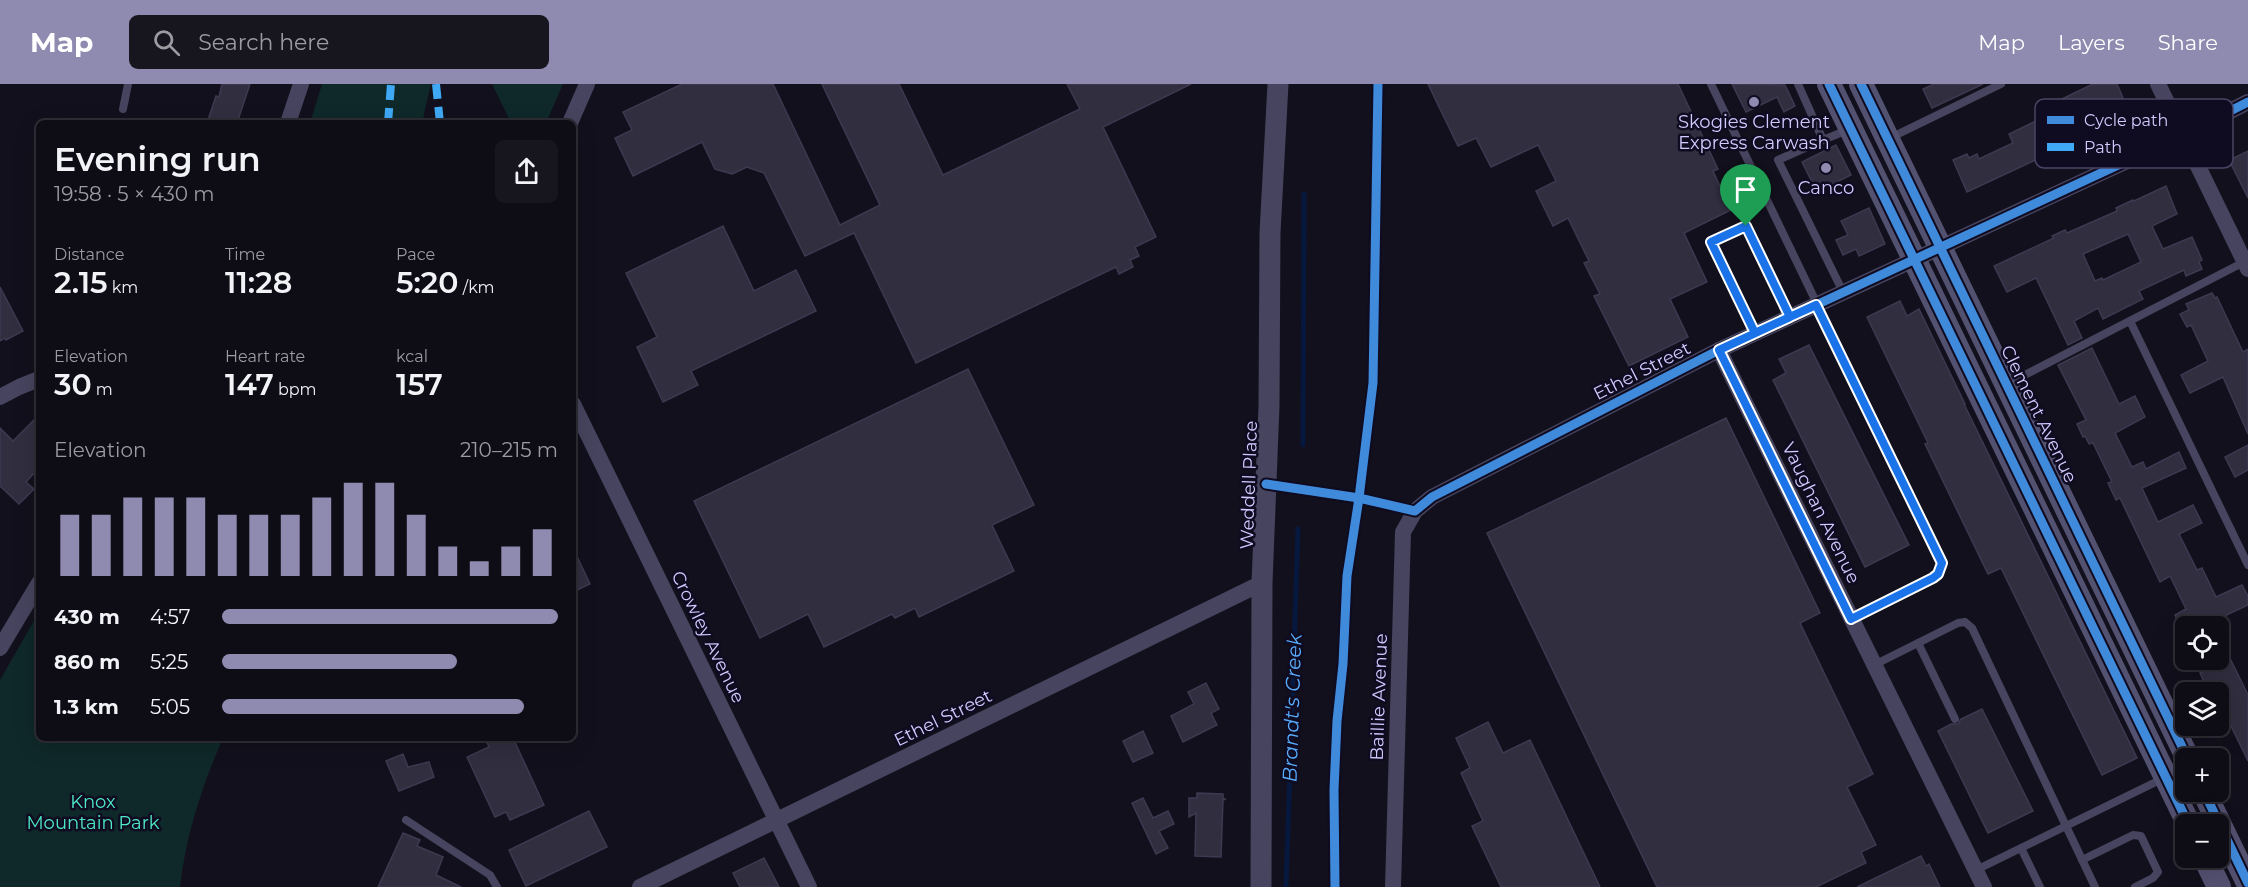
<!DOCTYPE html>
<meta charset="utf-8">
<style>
body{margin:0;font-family:Montserrat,sans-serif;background:#17151e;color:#f1f3f6;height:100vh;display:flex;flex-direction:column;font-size:22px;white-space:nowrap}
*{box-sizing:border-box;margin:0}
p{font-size:20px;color:#9b9ba0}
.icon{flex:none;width:33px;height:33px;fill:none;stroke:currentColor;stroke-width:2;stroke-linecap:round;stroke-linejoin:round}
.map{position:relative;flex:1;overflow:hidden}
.sheet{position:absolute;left:36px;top:36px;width:540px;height:621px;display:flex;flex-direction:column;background:#0e0c15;border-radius:9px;box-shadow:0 6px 24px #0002,0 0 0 2px #2e2c34}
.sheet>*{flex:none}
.fabs{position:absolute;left:2175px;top:532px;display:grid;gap:12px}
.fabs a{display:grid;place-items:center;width:54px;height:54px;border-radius:9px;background:#0e0c15;box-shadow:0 6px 24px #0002,0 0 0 2px #2e2c34;font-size:30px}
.pin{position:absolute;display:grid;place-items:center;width:51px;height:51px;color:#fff;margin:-62px -26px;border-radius:50% 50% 50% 0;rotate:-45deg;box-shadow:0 0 6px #0007}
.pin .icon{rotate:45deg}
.round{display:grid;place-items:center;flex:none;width:63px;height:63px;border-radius:9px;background:#17151e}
.head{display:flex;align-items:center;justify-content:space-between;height:102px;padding:0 18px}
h1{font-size:33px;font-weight:600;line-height:45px}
.stats{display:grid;grid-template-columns:repeat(3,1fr);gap:9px;height:102px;padding:6px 18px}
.stats div{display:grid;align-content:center}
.stats b{font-size:30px;font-weight:600}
.stats small{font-size:16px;font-weight:400}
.stats p{font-size:16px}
.chart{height:168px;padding:12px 18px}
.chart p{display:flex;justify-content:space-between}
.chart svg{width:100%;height:108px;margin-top:6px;stroke:#8f8ab0;stroke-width:6}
ul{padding:0 18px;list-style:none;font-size:20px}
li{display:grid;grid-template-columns:96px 72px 1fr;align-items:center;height:45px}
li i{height:15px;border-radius:8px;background:#8f8ab0}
header{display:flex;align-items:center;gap:36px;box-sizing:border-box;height:84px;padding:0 30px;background:#8f8ab0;color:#fff}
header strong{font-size:28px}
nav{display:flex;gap:33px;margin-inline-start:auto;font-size:21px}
.search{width:420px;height:54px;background:#17151e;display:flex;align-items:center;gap:15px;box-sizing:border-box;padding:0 21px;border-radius:9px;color:#9b9ba0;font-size:22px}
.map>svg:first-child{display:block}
.green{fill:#0f2829}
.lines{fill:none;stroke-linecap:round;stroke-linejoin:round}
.stream{stroke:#06183d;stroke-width:5}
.building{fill:#302e3f;stroke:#3e3951;stroke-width:1.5;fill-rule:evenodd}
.service{stroke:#46445e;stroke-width:8}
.minor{stroke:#46445e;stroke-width:16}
.tertiary{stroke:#46445e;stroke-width:21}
.secondary{stroke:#535170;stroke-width:24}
.quiet{stroke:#3fa9f5;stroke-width:8;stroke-dasharray:15 8;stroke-linecap:butt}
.cycleway-casing{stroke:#0f0b21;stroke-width:13}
.cycleway{stroke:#408adc;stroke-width:9}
.route-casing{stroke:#fff;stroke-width:12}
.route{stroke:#1a73e8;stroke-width:8}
.poi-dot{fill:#8f8ab0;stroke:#0f0b21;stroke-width:2}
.labels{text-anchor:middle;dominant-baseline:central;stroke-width:5;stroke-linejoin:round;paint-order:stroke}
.poi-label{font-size:18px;fill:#d3cbff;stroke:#0f0b21}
.street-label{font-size:18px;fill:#d3cbff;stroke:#0f0b21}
.park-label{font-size:18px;fill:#4de9c6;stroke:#0f0b21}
.water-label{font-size:20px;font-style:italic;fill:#59aeff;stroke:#0f0b21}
.key{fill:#0f0b21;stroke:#4a4564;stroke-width:1.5}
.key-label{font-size:16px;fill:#d3cbff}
</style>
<header>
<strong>Map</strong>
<div class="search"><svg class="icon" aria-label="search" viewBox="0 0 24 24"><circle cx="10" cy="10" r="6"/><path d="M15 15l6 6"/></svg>Search here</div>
<nav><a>Map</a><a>Layers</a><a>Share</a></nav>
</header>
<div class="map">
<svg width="2248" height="803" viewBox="0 0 2248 803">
<rect width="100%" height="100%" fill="#12101c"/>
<!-- green -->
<g class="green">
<path d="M322 0H431L422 39H310Z"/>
<path d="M492 0H563L546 39H511Z"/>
<path d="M39 528V654H223C202 702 186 751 180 803H0V596Z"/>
</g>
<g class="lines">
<!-- stream -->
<g class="stream">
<path d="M1303 361 1304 110"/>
<path d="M1286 803 1298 445"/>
</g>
</g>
<!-- building -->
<g class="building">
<path d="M222 0H250L237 39H207L216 12 219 13Z"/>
<path d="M682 0H773L840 141 880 121 822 0H899L943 91 1080 25 1067 0H1191L1103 43 1156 153 1135 163 1139 172 1130 176 1133 183 1119 190 1116 183 916 279 854 149 805 172 764 89 747 83 732 90 715 85 702 58 633 92 615 54 632 46 623 28Z"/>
<path d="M1428 0H1678L1718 85 1713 87 1731 126 1684 149 1707 198 1670 215 1688 253 1629 282 1594 212 1600 210 1584 179 1589 177 1568 134 1553 142 1536 107 1556 97 1538 61 1491 83 1476 54 1458 62Z"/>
<path d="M1732 0 1785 1 1795 22 1784 28 1777 13 1746 28Z"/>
<path d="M1934 0H1983L1932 24 1923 5Z"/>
<path d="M2093 0H2117L2130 30 2106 41 2104 37 2077 50 2075 46 2040 64 2044 72 1967 108 1953 76 1967 70 1969 74 1977 70 1979 75 2013 59 2009 50 2040 35 2037 27Z"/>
<path d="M1836 61 1851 91 1817 108 1802 78Z"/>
<path d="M2248 67V114L2229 76Z"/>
<path d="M2166 102 2177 130 2152 142 2163 165 2192 153 2202 176 2199 178 2202 185 2186 192 2184 186 2139 207 2143 215 2103 235 2098 224 2074 237 2082 254 2068 261 2036 194 2007 208 1994 182 2054 154 2052 152 2065 146 2067 149 2117 127 2116 124 2133 116 2134 117ZM2128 150 2141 178 2103 196 2102 194 2095 197 2083 170Z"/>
<path d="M1869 124 1885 160 1859 172 1856 165 1843 171 1836 156 1848 151 1841 137Z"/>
<path d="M723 142 754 207 796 186 816 227 691 287 698 301 663 318 637 263 657 253 626 189Z"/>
<path d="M0 203 23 247 6 256 5 254 0 257Z"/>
<path d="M2212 209 2215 214 2217 213 2243 268 2248 265V350L2223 293 2190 309 2181 291 2208 277 2191 241 2187 243 2180 230 2189 226 2186 220Z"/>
<path d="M1900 217 1907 232 1919 225 1965 320H1964L2137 674 2102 691 2001 484 1988 490 1925 360 1928 359 1867 233Z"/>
<path d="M1809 261 1909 461 1865 483 1773 296 1786 289 1779 275Z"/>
<path d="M2092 264 2119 320 2135 312 2145 333 2115 349 2132 383 2143 378 2146 385 2179 368 2186 384 2142 404 2158 438 2193 421 2202 439 2179 450 2197 486 2202 484 2216 513 2242 501 2248 512V521L2201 543 2181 545 2175 531 2186 525 2170 492 2160 498 2120 414 2116 416 2108 399 2112 398 2093 359 2089 360 2085 352 2083 353 2077 340 2086 336 2058 281Z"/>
<path d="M968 285 1034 421 992 441 1014 487 919 533 915 524 895 534 892 530 824 563 808 530 760 554 694 417Z"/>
<path d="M39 331V384L26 398 34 405 19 420 0 402V344L13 357Z"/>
<path d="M1726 334 1820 529 1800 539 1873 690 1847 703 1876 761 1861 768 1866 779 1816 803H1657L1487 449Z"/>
<path d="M2248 361V386L2235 393 2225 373Z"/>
<path d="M573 464 590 500 573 508Z"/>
<path d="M2218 550 2248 611V677L2230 640 2225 642 2218 630V609H2209L2200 589 2205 587 2200 576H2218Z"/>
<path d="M1206 599 1219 625 1211 629 1217 641 1183 658 1171 632 1194 620 1188 608Z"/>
<path d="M1982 625 2033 727 1988 749 1938 647 1951 640H1958L1961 635Z"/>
<path d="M1488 638 1503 669 1530 656 1600 803H1501L1472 742 1483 737 1461 689 1470 684 1456 654Z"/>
<path d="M1143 647 1153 669 1133 678 1123 657Z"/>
<path d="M485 654H513L544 721 510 736 506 728 495 733 467 673 489 663Z"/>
<path d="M403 670 408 683 429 678 434 693 399 707 386 677Z"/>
<path d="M1197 709 1223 710V715H1226L1223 716 1221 773 1195 772 1196 729 1189 733V714H1197Z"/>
<path d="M1143 714 1153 734 1168 727 1174 740 1159 747 1168 764 1156 770 1132 719Z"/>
<path d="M589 727 607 763 526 802 509 766Z"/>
<path d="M403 749 420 756 417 762 443 773 436 791 461 803H378Z"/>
<path d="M1921 772 1926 782 1929 780 1940 803H1857Z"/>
<path d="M764 774 779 803H740L733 789Z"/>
</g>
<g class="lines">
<!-- service -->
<g class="service">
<path d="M1711 0 1942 479 1938 490 1933 494 1852 535"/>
<path d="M1798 0 1823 56 1778 76 1843 208"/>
<path d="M123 25 128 0"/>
<path d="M1890 54 2001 0"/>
<path d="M1823 56 1850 45"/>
<path d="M2130 237 2248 481"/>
<path d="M1755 249 1711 158 1746 142 1790 233"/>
<path d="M2009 299 2246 177"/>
<path d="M1918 559 1955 635"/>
<path d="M1874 581 1958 539 1965 538 1972 544 2095 803"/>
<path d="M406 736 490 791 497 803"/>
<path d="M2021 764 2040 803"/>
<path d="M2082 776 2133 751 2141 752 2158 788 2153 794 2135 803"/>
<path d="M1976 786 2164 694"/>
</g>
<!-- minor -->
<g class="minor">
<path d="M2158 0 2248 185"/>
<path d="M288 39 301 0"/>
<path d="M570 39 587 0"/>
<path d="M1719 266 1984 803"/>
<path d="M0 313 19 303 39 295"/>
<path d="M573 320 809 803"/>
<path d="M0 564 39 499"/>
<path d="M640 803 1262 499"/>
<path d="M1393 803 1403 448 1415 427 1432 413 1719 266 2183 51 2248 18"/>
</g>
<!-- tertiary -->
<path class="tertiary" d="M1261 803 1262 499 1269 322 1270 149 1278 0"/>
<!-- secondary -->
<g class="secondary">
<path d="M1829 0 2189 741"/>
<path d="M1861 0 2188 675"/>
<path d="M2204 708 2248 799"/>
<path d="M2205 774 2219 803"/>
</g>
<!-- quiet -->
<g class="quiet">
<path d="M436 0 440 39"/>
<path d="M388 39 391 0"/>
</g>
<!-- cycleway casing -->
<g class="cycleway-casing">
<g id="cycleway">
<path d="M1829 0 2189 741"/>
<path d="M1861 0 2188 675"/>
<path d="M1266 400 1359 414 1415 427 1432 413 1719 266 2183 51 2248 18"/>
<path d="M2204 708 2248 799"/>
<path d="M1335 803 1334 706 1337 637 1343 580 1347 492 1359 414 1373 299 1378 0"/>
</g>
</g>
<!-- cycleway -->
<use href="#cycleway" class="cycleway"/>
</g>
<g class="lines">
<!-- route casing -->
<g class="route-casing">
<path id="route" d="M1746 142 1790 233 1719 266 1851 535 1933 494 1938 490 1942 479 1816 221 1755 249 1711 158 1746 142"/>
</g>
<!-- route -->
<use href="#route" class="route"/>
</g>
<!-- markers -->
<g class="poi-dot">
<circle cx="1754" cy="18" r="6"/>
<circle cx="1826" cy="84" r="6"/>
</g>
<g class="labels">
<!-- poi labels -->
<g class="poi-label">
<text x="1754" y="38">Skogies Clement<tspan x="1754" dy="21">Express Carwash</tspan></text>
<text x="1826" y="104">Canco</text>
</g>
<!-- street labels -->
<g class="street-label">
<text transform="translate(1642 287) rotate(-27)">Ethel Street</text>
<text transform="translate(2039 330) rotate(64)">Clement Avenue</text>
<text transform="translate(1249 401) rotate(-88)">Weddell Place</text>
<text transform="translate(1821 429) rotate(64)">Vaughan Avenue</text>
<text transform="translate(708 553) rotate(64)">Crowley Avenue</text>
<text transform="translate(1379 613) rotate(-88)">Baillie Avenue</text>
<text transform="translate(943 634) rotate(-26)">Ethel Street</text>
</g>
<!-- park labels -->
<g class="park-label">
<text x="93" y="718">Knox<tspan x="93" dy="21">Mountain Park</tspan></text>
</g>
<!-- water labels -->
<g class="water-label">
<text transform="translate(1292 624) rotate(-88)">Brandt's Creek</text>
</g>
</g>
<!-- legend -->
<rect x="2035" y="15" width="198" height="69" rx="9" class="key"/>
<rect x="2047" y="32" width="27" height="8" fill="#408adc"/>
<rect x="2047" y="59" width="27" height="8" fill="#3fa9f5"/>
<g class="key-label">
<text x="2084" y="42">Cycle path</text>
<text x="2084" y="69">Path</text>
</g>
</svg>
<div class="fabs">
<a><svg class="icon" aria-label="locate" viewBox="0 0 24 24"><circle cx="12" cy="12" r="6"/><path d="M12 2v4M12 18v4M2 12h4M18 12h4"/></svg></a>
<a><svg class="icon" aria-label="layers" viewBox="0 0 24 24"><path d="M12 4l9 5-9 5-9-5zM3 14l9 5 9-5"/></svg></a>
<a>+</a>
<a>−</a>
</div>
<div class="pin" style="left:1746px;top:142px;background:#1e9e55"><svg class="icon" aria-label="arrive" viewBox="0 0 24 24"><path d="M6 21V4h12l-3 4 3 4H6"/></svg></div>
<section class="sheet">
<div class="head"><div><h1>Evening run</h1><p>19:58 · 5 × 430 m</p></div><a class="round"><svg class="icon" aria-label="share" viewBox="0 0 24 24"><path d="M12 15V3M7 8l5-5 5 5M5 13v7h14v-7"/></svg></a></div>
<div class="stats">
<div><p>Distance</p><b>2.15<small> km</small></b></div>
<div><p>Time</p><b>11:28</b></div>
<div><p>Pace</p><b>5:20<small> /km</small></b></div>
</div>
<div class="stats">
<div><p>Elevation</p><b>30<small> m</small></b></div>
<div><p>Heart rate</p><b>147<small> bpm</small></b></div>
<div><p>kcal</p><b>157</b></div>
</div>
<div class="chart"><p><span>Elevation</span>210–215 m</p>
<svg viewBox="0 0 160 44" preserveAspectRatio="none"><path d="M5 44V19M15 44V19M25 44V12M35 44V12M45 44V12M55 44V19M65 44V19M75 44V19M85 44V12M95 44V6M105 44V6M115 44V19M125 44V32M135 44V38M145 44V32M155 44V25"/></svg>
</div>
<ul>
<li><b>430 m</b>4:57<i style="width:100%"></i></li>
<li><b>860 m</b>5:25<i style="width:70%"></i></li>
<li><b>1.3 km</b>5:05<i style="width:90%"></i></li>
</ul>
</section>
</div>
